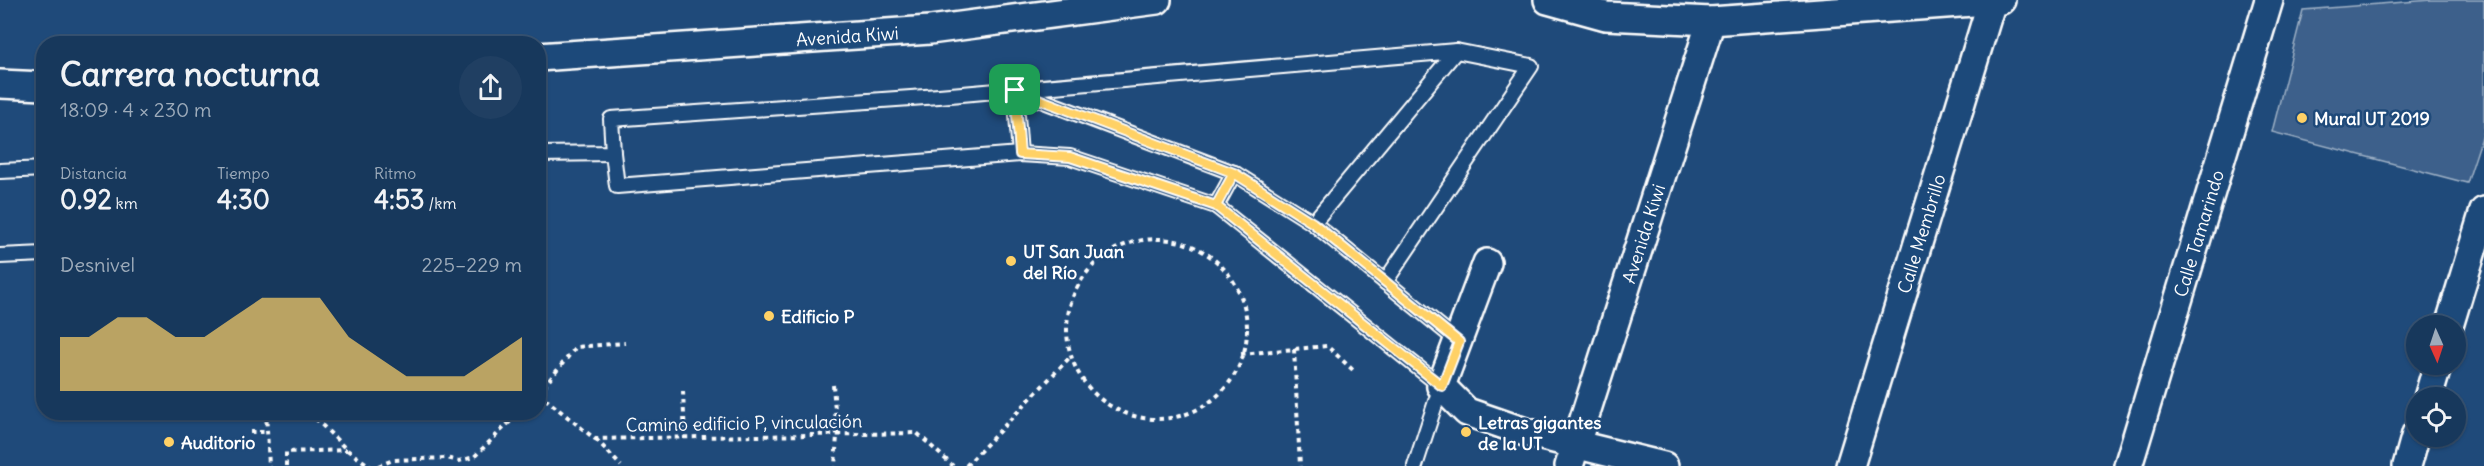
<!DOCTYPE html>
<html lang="es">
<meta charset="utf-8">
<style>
body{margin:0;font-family:Delius,sans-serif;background:#203f62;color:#f1f3f6;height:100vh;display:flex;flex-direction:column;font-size:22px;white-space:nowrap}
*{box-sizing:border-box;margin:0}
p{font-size:20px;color:#9eacbb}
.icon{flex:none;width:33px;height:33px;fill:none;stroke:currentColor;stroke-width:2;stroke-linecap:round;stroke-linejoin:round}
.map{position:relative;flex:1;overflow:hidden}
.sheet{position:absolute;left:36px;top:36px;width:510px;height:384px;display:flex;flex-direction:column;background:#17385c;border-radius:24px;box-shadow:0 2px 4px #0004,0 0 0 2px #365272}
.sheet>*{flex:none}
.needle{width:39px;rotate:177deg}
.fabs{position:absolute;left:2406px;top:315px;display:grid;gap:12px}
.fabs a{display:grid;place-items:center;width:60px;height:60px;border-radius:50%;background:#17385c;box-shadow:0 2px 4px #0004,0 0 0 2px #365272;font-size:30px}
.pin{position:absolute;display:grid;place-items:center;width:51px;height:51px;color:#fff;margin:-26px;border-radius:12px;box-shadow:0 3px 9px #0006}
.round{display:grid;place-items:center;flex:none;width:63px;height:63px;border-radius:32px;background:#203f62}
.head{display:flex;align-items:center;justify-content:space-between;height:102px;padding:0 24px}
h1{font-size:33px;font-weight:700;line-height:45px}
.metrics{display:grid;grid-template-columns:repeat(3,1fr);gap:9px;height:102px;padding:6px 24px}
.metrics div{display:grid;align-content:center}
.metrics b{font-size:26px;font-weight:700}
.metrics small{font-size:16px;font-weight:400}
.metrics p{font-size:16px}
.chart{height:168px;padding:12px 24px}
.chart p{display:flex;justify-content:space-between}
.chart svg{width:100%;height:108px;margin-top:6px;fill:#ffd166;opacity:.7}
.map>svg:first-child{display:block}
.green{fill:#3c618b;stroke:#9eb0c5;stroke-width:1.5}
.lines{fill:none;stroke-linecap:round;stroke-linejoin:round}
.lane-casing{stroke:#fff;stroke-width:18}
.street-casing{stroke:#fff;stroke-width:32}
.path{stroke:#fff;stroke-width:4;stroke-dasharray:4.5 4.5;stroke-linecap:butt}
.lane{stroke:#1f4a7a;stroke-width:14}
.street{stroke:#1f4a7a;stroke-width:27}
.route-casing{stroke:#fff;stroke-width:12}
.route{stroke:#ffd166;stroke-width:8}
.poi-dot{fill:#ffd166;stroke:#1f4a7a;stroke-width:2}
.labels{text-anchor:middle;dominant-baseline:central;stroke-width:5;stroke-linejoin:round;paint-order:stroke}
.street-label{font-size:18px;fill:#fff;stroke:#1f4a7a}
.poi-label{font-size:18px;font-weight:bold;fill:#fff;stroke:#1f4a7a;text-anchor:start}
</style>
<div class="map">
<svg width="2484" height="466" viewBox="0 0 2484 466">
<rect width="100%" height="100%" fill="#1f4a7a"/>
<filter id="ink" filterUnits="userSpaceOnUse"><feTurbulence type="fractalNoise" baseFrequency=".0167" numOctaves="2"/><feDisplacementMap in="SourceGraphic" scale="12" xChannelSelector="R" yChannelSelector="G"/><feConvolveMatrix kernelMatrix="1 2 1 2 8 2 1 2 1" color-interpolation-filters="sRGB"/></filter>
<g filter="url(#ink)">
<!-- green -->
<path class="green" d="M2431 0H2484V131L2467 183 2272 132 2303 10Z"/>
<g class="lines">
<!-- lane casing -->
<g class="lane-casing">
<g id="lane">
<path d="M1015 90 1020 154"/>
<path d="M1020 92 1234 173 1313 223 1459 342"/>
<path d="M613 153 617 186 1020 154 1070 157 1216 206 1441 386 1415 466"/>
<path d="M538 154 613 153 611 119 939 96 1456 51 1531 66 1385 282"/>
<path d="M0 171 44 169"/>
<path d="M1216 206 1234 173"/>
<path d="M1313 223 1456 51"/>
<path d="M0 256 44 254"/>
</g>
</g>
<!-- street casing -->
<g class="street-casing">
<g id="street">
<path d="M1548 0 1606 16 1711 21 2001 0"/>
<path id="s1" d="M538 57 930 30 1157 0"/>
<path d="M0 84 44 86"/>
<path d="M1487 263 1441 386 1467 412 1525 432 1664 466"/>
<path d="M2449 326 2484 211"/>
<path d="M2428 398 2438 364"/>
<path id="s2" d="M1569 466 1711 21"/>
<path id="s3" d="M1850 466 1992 1"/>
<path id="s4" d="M2128 466 2269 0"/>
<path d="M2407 466 2416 434"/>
</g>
</g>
<!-- path -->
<g class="path">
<circle cx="1157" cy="329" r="90"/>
<path d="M1294 349 1300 466"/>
<path d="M1241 354 1327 346 1354 371"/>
<path d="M833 385 837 435 835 466"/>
<path d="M683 391 685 439"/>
<path d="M538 393 595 439 917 433 953 466"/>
<path d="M538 394 576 347 625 343"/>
<path d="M266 412 269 466"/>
<path d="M309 412 347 450 370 466"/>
<path d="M250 432H267"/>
<path d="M596 439 621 466"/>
<path d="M286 466V452L347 450"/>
<path d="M378 466 393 460 446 458 459 461 474 457 520 412"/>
<path d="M966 466 1071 356"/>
</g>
<!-- lane -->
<use href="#lane" class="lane"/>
<!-- street -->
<use href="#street" class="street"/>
</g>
</g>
<g class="lines" filter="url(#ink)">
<!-- route casing -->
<g class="route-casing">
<path id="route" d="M1015 90 1020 154 1070 157 1216 206 1234 173 1313 223 1459 342 1442 386 1216 206 1234 173 1015 90"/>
</g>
<!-- route -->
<use href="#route" class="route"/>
</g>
<!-- markers -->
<g class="poi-dot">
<circle cx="2302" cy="118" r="6"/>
<circle cx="1011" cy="261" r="6"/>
<circle cx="769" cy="316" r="6"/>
<circle cx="1466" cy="432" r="6"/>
<circle cx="169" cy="442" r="6"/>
</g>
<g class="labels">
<!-- street labels -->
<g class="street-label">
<text stroke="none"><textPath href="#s1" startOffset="310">Avenida Kiwi</textPath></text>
<text stroke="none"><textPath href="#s2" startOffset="244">Avenida Kiwi</textPath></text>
<text stroke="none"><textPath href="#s3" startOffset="243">Calle Membrillo</textPath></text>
<text stroke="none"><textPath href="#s4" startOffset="243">Calle Tamarindo</textPath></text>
<text transform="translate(744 423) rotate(-1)">Camino edificio P, vinculación</text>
</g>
<!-- poi labels -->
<g class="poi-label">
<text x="2314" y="118">Mural UT 2019</text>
<text x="1023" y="251">UT San Juan<tspan x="1023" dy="21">del Río</tspan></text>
<text x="781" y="316">Edificio P</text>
<text x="1478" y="422">Letras gigantes<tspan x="1478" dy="21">de la UT</tspan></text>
<text x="181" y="442">Auditorio</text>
</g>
</g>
</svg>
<div class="fabs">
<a><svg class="needle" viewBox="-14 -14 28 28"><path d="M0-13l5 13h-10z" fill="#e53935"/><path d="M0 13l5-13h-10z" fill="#9eacbb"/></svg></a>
<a><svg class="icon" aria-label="locate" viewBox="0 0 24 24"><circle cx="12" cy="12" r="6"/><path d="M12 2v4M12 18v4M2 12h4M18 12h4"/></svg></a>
</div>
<div class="pin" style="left:1015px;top:90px;background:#1e9e55"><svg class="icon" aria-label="arrive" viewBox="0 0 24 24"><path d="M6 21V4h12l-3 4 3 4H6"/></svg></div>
<section class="sheet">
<div class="head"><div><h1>Carrera nocturna</h1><p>18:09 · 4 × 230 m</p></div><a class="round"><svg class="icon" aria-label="share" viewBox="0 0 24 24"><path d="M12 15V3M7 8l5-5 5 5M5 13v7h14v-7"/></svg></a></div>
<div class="metrics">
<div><p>Distancia</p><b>0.92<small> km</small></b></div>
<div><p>Tiempo</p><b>4:30</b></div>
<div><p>Ritmo</p><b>4:53<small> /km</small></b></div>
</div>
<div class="chart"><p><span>Desnivel</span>225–229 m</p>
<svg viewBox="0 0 160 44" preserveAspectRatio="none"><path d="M0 44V22L10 22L20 14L30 14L40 22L50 22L60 14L70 6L80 6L90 6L100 22L110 30L120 38L130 38L140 38L150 30L160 22V44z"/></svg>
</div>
</section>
</div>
